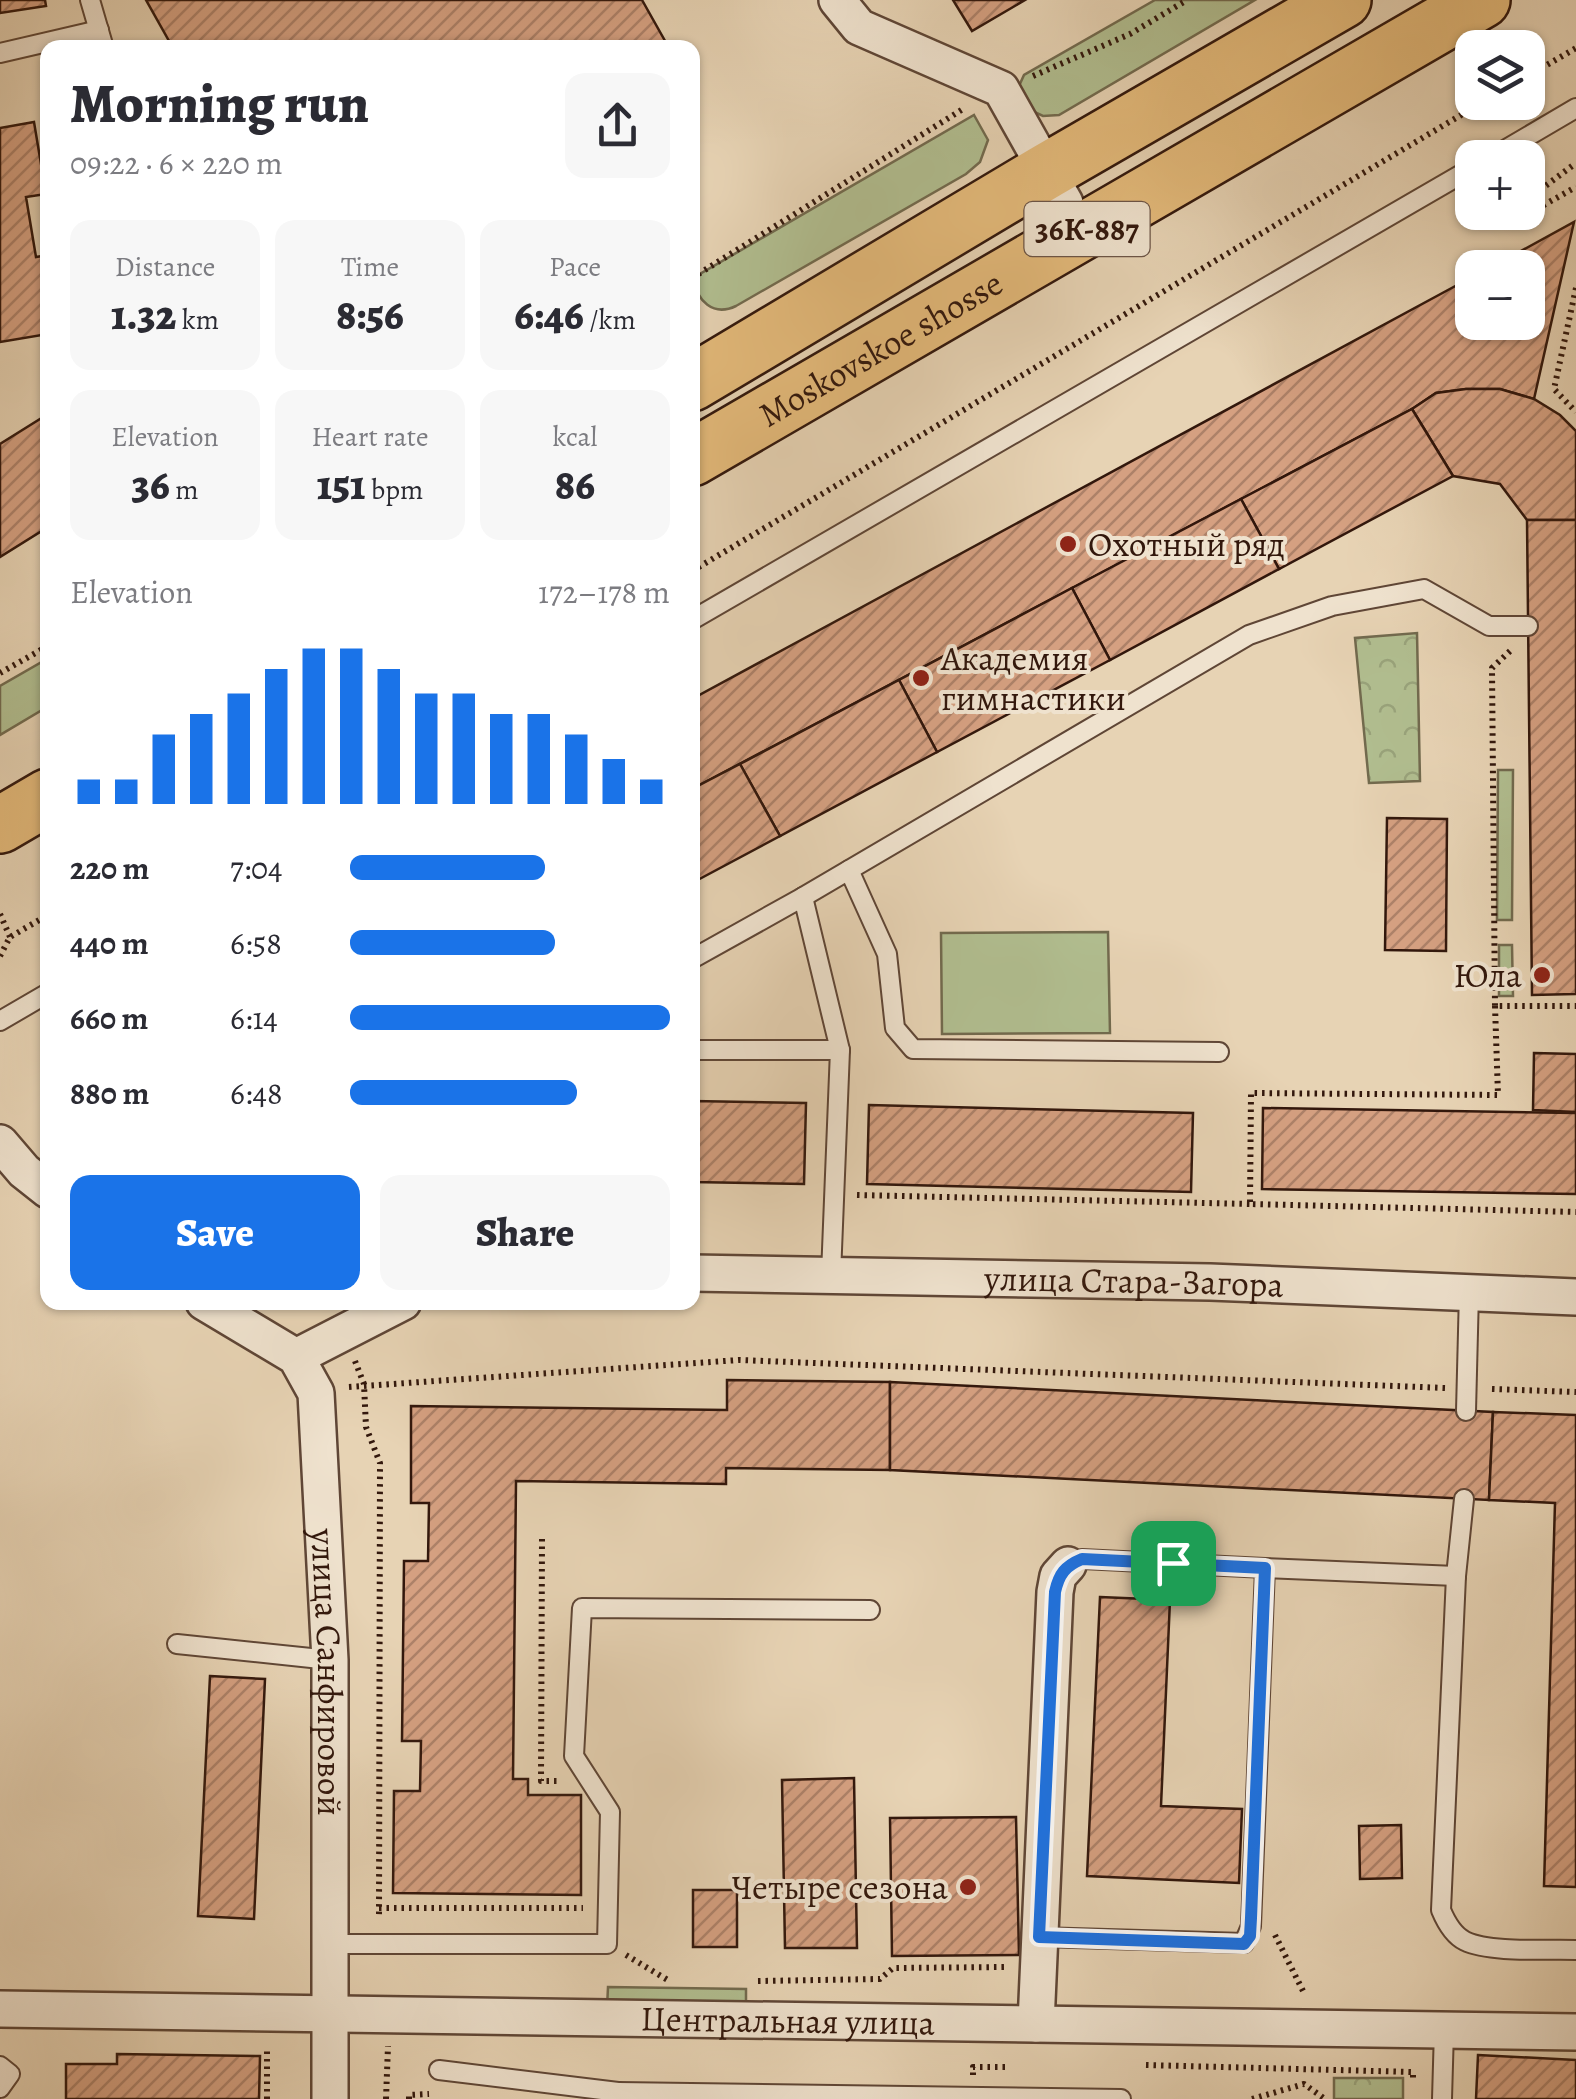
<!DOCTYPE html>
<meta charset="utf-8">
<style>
body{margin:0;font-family:Alegreya,serif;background:#f7f7f7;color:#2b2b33;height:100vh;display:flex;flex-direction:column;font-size:38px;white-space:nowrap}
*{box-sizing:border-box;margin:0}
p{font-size:32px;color:#7c7c81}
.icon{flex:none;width:55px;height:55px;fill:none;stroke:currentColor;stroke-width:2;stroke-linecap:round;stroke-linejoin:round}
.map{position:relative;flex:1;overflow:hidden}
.drawer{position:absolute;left:40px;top:40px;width:660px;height:1270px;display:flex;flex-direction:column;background:#fff;border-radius:20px;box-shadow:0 2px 8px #0004}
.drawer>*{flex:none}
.controls{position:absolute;left:1455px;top:30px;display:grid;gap:20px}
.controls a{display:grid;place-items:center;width:90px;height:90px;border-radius:20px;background:#fff;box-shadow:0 2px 8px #0004;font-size:50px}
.pin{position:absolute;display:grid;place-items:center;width:85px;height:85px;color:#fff;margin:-42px;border-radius:20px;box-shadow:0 5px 15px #0006}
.round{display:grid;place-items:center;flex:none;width:105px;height:105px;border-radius:20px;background:#f7f7f7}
.head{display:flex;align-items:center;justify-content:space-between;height:170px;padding:0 30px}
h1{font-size:55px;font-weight:800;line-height:75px}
.stats{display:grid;grid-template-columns:repeat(3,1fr);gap:15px;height:170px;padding:10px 30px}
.stats div{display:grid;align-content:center;border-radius:20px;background:#f7f7f7;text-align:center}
.stats b{font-size:42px;font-weight:800}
.stats small{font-size:28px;font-weight:400}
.stats p{font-size:28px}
.chart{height:280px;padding:20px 30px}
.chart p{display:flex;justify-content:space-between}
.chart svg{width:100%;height:180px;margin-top:10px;stroke:#1a73e8;stroke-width:6}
.primary-button{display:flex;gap:20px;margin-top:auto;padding:20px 30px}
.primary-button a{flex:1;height:115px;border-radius:20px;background:#1a73e8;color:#fff;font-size:40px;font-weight:800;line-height:115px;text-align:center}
.primary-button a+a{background:#f7f7f7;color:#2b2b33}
ul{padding:0 30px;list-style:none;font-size:32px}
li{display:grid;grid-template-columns:160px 120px 1fr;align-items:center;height:75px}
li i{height:25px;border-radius:12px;background:#1a73e8}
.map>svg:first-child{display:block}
.grass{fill:#b1be90;stroke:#726a4e;stroke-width:2.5}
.park{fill:url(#park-crowns);stroke:#726a4e;stroke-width:2.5}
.building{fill:url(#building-hatch);stroke:#32170c;stroke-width:2.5}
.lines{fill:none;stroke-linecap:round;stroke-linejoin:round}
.service-casing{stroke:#5f4636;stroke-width:22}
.minor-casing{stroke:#5f4636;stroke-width:40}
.primary-casing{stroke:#32170c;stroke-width:60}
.path{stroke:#32170c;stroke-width:6;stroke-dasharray:2.5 5;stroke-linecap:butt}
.service{stroke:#efe2ce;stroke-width:18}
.minor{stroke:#efe2ce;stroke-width:35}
.primary{stroke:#e4ba7a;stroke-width:55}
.route-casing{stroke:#fff;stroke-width:20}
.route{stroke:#1a73e8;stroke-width:12}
.poi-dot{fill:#8f2418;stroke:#efe2ce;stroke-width:4}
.labels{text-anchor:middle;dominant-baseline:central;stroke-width:8;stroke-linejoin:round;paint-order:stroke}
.shield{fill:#efe2ce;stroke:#6b5446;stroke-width:2.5}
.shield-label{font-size:32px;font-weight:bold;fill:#32170c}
.street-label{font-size:35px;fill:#32170c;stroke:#efe2ce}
.poi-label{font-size:35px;fill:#32170c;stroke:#efe2ce;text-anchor:start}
</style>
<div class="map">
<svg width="1576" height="2099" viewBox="0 0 1576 2099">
<defs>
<pattern id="park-crowns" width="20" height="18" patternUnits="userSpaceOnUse" patternTransform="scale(2.5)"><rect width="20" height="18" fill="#b1be90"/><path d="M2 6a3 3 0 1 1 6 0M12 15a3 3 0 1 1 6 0" fill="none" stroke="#99a37b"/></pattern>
<pattern id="building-hatch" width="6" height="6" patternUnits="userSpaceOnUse" patternTransform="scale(2.5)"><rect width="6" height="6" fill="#d5a081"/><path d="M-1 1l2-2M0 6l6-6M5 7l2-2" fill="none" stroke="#ad8168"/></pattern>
</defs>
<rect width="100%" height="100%" fill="#e7d3b4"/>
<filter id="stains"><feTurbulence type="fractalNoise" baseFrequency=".002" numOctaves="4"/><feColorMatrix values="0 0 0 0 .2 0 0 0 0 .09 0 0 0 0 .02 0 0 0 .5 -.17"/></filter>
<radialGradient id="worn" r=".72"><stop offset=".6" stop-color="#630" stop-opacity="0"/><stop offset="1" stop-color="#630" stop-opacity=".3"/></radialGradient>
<!-- grass -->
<g class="grass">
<path d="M1155 0H1255L1059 115 1043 116 1028 109 1019 86 1024 75Z"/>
<path d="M974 115 988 140 980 162 966 174 736 306C713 317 697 301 693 278Z"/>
<path d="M47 659V707L0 735V686Z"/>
<path d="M1498 770H1513L1512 920H1497Z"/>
<path d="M1108 932 1110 1033 942 1034 941 933Z"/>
<path d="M1499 945H1512L1513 996H1499Z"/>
<path d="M608 1987 746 1989V2009L607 2008Z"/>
</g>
<!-- park -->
<g class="park">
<path d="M1417 633 1420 781 1369 783 1355 638Z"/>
<rect x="1334" y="2078" width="69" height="21"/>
</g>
<!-- building -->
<g class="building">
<path d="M0 0H45L46 6 0 13Z"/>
<path d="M146 0H642L669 48H173Z"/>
<path d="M953 0H1025L972 31Z"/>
<path d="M34 122 46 194 26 197 36 257 48 255V334L0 342V128Z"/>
<path d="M1574 222 1534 399 1500 389H1466L1436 393 1412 409 692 789V699L1472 277V322H1528V268H1490Z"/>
<path d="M1466 389H1500L1534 399 1560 415 1576 431V520H1527L1500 484 1453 476 1412 409 1436 393Z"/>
<path d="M1412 409 1453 476 1279 569 1241 499Z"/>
<path d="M48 414V527L0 557V444Z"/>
<path d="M1241 499 1279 569 1110 660 1072 588Z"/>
<path d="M1527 520H1576V994L1532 995Z"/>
<path d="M1072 588 1110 660 937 752 899 680Z"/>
<path d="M899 680 937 752 780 836 740 764Z"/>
<path d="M740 764 780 836 692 883V789Z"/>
<path d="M1387 818 1447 819 1446 951 1385 950Z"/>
<path d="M1534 1053 1576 1054V1112L1533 1110Z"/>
<path d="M692 1101 806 1103 804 1184 692 1182Z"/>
<path d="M869 1105 1193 1113 1191 1192 867 1184Z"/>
<path d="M1263 1108 1576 1113V1194L1262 1189Z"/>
<path d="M727 1380 890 1382V1470L726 1468V1484L516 1481 513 1779H528V1795H581V1895L393 1893 394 1791H420L421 1741H402L404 1561H428L429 1503H411V1406L727 1410Z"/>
<path d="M890 1382 1493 1412 1489 1500 890 1470Z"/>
<path d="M1493 1412 1576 1415V1887L1544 1886 1555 1503 1489 1500Z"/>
<path d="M1100 1597 1170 1600 1161 1806 1242 1809 1239 1883 1087 1876Z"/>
<path d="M210 1676 265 1679 254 1919 198 1916Z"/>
<path d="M854 1778 857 1948H785L782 1780Z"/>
<path d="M1016 1817 1019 1955 892 1956 890 1818Z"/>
<path d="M1401 1825 1402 1878 1360 1879 1359 1826Z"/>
<rect x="693" y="1890" width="44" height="57"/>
<path d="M117 2054 260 2056 259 2099H66V2064H117Z"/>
<path d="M1478 2055 1576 2060V2099H1476Z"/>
</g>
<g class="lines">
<!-- service casing -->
<g class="service-casing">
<g id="service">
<path d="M90 0 104 48"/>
<path d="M0 53 99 30"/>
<path d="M1491 158 1576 108"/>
<path d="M692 620 1472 168"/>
<path d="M849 870 887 954 895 1028 913 1049 1219 1052"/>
<path d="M803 897 1249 635 1332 606 1424 589 1489 626H1528"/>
<path d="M692 959 803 897 840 1050 831 1275"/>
<path d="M0 1021 48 993"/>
<path d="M692 1050H840"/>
<path d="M1466 1411 1469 1292"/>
<path d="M1464 1499 1456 1576 1441 1910C1446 1922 1453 1935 1465 1941 1490 1953 1547 1949 1576 1950"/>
<path d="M1068 1565 1082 1559 1265 1568"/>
<path d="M177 1644 330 1660"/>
<path d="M1039 1937 1244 1943 1251 1926 1265 1568 1456 1576"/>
<path d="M332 1944H607L610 1812 574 1756 582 1608 870 1610"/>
<path d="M0 2066 10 2074 0 2088"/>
<path d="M439 2070 618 2092"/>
<path d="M618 2099V2092L1121 2099"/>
<path d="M1442 2099 1444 2030"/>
</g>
</g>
<!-- minor casing -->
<g class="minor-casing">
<g id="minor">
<path d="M837 0 859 27 1001 89 1065 203"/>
<path d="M0 1143 24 1171 48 1190"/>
<path id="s1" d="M692 1273 1210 1282 1576 1297"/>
<path id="s2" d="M204 1302 296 1357 316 1393 330 1660V2099"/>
<path d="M296 1357 403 1302"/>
<path id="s3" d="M0 2009 1576 2032"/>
<path d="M1036 2024 1055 1592 1058 1576 1068 1565"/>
</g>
</g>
<!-- primary casing -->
<g class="primary-casing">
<g id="primary">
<path d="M692 383 1047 171 1343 0"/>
<path id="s4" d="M692 458 1482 0"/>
<path d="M0 825 48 797"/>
</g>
</g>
<!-- path -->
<g class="path">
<path d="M1033 76 1130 34 1187 0"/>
<path d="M1528 76 1576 48"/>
<path d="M1528 183 1530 181"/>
<path d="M1528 199 1576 163"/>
<path d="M1502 212 1510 224 1576 187"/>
<path d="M692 278 963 109"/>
<path d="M1576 288 1554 389 1576 412"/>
<path d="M692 571 1483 102"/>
<path d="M1510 651 1492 668 1495 1006H1576"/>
<path d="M0 673 48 646"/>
<path d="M0 914 10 937"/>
<path d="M0 956 10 937 48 915"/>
<path d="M1495 1006 1498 1095 1251 1093 1250 1204 1576 1212"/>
<path d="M857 1195 1250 1204"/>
<path d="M355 1361 364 1384 366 1427 380 1463 379 1919"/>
<path d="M349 1387 739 1360 1445 1388"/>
<path d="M1492 1389 1576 1392"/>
<path d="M542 1539 541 1781H559"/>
<path d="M379 1908H583"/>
<path d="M1275 1935 1305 1995"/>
<path d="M626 1955 671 1982"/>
<path d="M758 1981 880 1979 893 1968 1007 1967"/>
<path d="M1146 2065 1413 2072V2078"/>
<path d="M973 2075V2067H1007"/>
<path d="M267 2099V2047"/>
<path d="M386 2099 388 2046"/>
<path d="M409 2099V2095L429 2094"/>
<path d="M1252 2099 1304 2084 1325 2099"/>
</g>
<!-- service -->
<use href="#service" class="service"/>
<!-- minor -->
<use href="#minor" class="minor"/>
<!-- primary -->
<use href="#primary" class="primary"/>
</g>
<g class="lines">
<!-- route casing -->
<g class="route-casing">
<path id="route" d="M1082 1559 1265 1568 1251 1918 1250 1936 1244 1944 1039 1937 1055 1592C1059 1574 1065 1566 1082 1559Z"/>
</g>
<!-- route -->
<use href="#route" class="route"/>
</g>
<!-- markers -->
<g class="poi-dot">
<circle cx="1068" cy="544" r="10"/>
<circle cx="921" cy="678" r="10"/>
<circle cx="1542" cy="975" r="10"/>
<circle cx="968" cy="1887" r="10"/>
</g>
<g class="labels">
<!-- shield labels -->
<rect class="shield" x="1024.5" y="202" width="125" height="54" rx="8"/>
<g class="shield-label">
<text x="1087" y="229">36К-887</text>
</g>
<!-- street labels -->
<g class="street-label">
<text stroke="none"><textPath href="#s4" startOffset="218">Moskovskoe shosse</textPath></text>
<text stroke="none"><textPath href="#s1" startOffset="442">улица Стара-Загора</textPath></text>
<text stroke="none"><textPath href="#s2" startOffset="428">улица Санфировой</textPath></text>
<text stroke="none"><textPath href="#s3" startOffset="788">Центральная улица</textPath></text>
</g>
<!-- poi labels -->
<g class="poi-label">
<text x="1088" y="544">Охотный ряд</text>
<text x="941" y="658">Академия<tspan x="941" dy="40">гимнастики</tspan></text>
<text x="1522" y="975" text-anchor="end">Юла</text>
<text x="948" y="1887" text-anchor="end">Четыре сезона</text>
</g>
</g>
<rect width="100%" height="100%" filter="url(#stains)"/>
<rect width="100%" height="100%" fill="url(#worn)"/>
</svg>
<div class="controls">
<a><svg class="icon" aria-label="layers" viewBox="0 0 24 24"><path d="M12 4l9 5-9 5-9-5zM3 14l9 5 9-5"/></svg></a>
<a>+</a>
<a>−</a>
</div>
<div class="pin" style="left:1173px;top:1563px;background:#1e9e55"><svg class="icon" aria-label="arrive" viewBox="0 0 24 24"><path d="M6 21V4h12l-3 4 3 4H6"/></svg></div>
<section class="drawer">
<div class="head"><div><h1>Morning run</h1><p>09:22 · 6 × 220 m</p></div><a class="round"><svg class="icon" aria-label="share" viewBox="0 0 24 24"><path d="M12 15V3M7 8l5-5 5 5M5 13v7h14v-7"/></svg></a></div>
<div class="stats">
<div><p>Distance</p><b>1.32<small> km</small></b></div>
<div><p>Time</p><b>8:56</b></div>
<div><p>Pace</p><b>6:46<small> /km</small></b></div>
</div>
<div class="stats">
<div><p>Elevation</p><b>36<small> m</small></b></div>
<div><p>Heart rate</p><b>151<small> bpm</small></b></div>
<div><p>kcal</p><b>86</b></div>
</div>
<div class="chart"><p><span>Elevation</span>172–178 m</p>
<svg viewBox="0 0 160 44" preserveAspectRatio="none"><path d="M5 44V38M15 44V38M25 44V27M35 44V22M45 44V17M55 44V11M65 44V6M75 44V6M85 44V11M95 44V17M105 44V17M115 44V22M125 44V22M135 44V27M145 44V33M155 44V38"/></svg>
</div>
<ul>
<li><b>220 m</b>7:04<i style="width:61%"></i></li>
<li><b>440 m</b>6:58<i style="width:64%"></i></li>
<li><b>660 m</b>6:14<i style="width:100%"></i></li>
<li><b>880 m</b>6:48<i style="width:71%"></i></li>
</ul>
<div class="primary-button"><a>Save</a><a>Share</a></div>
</section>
</div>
